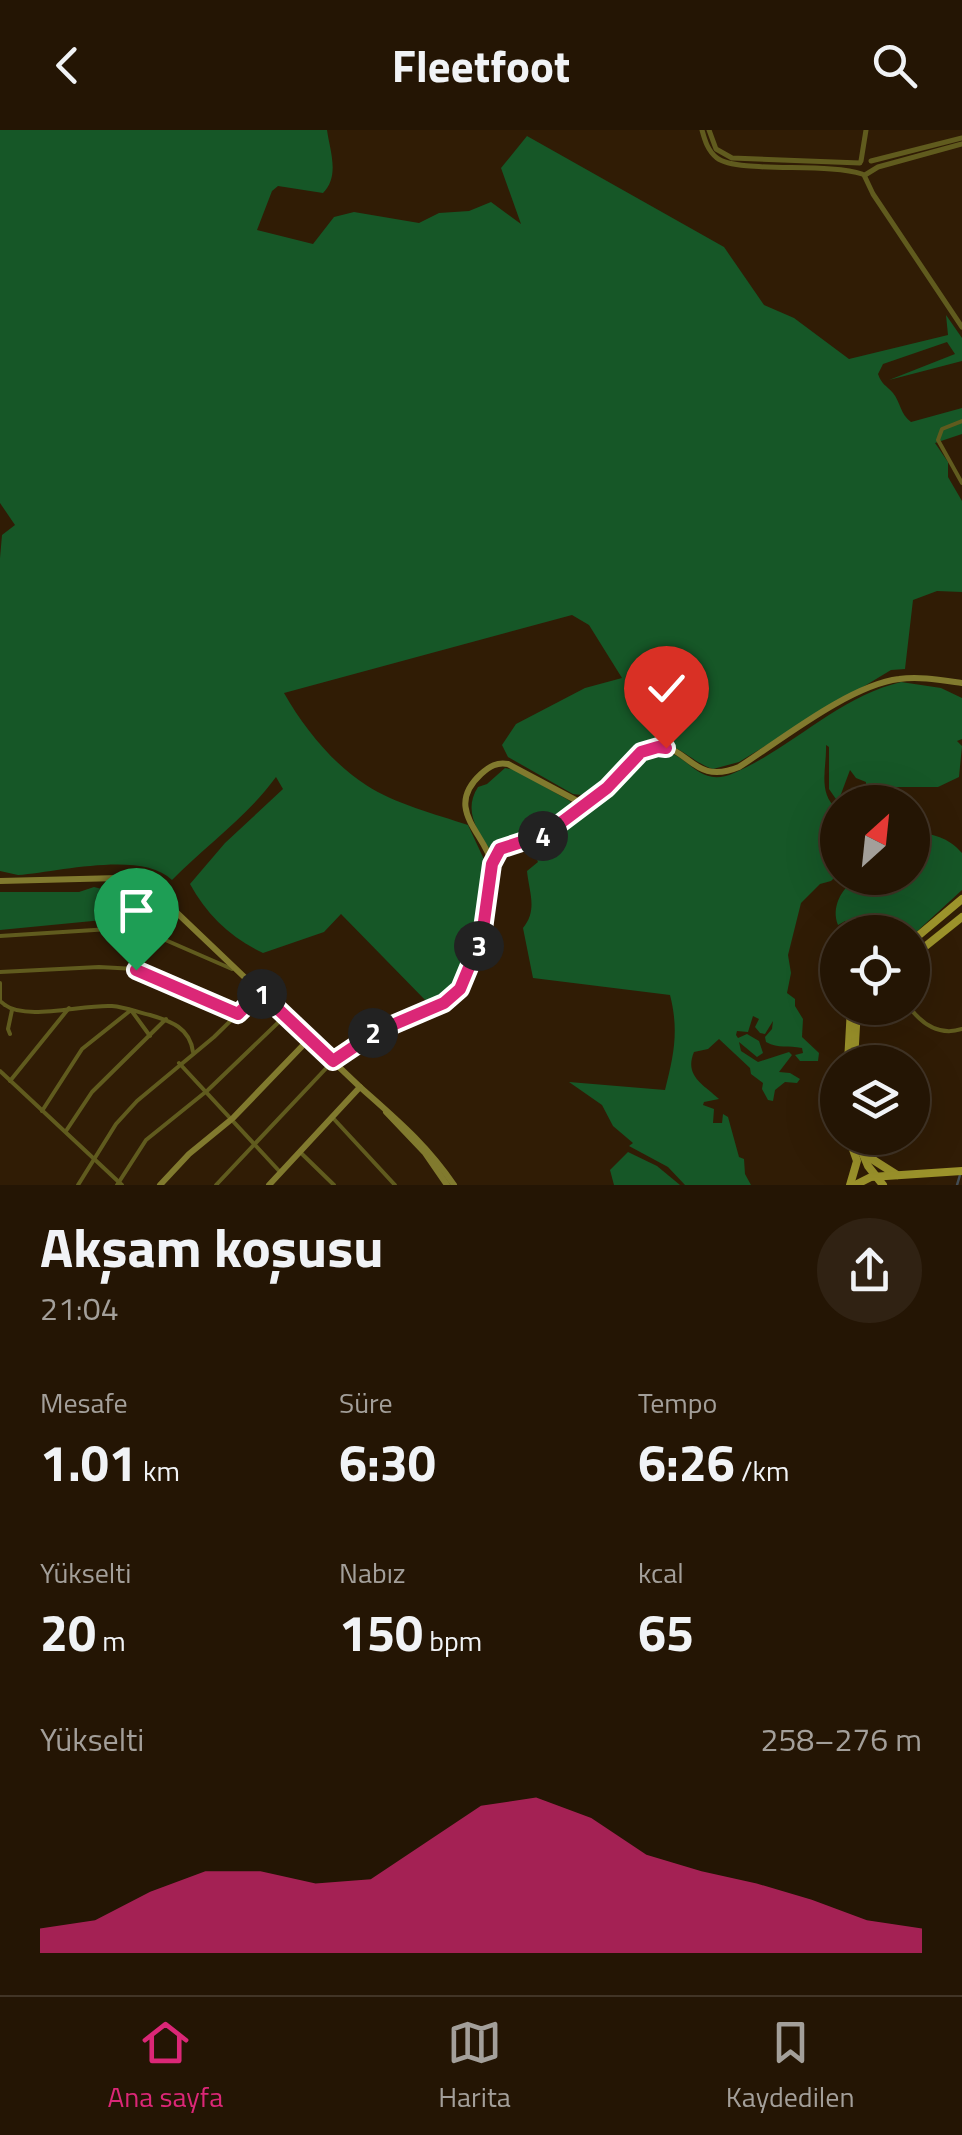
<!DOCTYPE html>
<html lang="tr">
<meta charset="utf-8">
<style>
body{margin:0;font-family:"Titillium Web",sans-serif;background:#302213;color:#f1f3f6;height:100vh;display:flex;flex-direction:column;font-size:38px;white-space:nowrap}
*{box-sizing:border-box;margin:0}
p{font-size:32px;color:#a39f9a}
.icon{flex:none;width:55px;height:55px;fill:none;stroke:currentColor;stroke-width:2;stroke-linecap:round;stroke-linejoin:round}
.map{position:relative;height:1055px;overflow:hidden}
.sheet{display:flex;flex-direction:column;background:#241504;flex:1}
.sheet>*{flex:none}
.needle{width:65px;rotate:27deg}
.fabs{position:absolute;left:820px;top:655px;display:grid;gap:20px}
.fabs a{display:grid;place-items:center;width:110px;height:110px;border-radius:50%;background:#241504;box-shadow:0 10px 40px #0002,0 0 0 2px #413426;font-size:50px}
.pin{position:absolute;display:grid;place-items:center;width:85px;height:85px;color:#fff;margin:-102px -42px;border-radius:50% 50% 50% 0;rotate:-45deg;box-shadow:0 0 10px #0007}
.pin .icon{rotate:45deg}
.km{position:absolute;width:50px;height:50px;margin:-25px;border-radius:50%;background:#222;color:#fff;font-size:28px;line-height:50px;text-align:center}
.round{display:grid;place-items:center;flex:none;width:105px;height:105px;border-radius:52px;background:#302213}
.headline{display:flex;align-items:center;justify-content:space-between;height:170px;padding:0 40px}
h1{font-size:55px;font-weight:700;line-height:75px}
.figures{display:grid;grid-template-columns:repeat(3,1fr);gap:15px;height:170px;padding:10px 40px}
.figures div{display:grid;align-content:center}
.figures b{font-size:50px;font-weight:700}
.figures small{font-size:28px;font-weight:400}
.figures p{font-size:28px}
.chart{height:280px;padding:20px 40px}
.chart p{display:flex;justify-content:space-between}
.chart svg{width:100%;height:180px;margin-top:10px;fill:#db2777;opacity:.7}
header{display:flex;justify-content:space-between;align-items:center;height:130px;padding:0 40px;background:#241504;font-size:45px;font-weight:700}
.tabs{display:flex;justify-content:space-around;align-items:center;height:140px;border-top:2px solid #413426;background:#241504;font-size:28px;color:#a39f9a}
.tabs a{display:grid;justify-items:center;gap:5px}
.tabs .active{color:#db2777}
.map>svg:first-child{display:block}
.green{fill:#165727}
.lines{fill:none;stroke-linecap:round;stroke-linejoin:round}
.stream{stroke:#434c53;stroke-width:2.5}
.minor{stroke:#605b1e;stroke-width:4}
.tertiary{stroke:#605b1e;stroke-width:5}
.secondary{stroke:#817a2e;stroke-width:6}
.primary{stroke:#9c932b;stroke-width:8}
.route-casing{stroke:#fff;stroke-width:20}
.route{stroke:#db2777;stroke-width:12}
</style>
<header><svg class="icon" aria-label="back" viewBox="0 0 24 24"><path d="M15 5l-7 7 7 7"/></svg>Fleetfoot<svg class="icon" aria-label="search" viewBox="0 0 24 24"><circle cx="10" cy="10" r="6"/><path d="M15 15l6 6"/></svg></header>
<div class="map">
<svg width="962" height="1055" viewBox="0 0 962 1055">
<rect width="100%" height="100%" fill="#301c05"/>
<!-- green -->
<g class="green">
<path d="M0 0H327C330 21 340 46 323 63L278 56 272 61 257 100 313 114 334 87 354 82 419 93 439 83 469 81 491 72 521 94 501 38 527 6 724 117 764 175 794 188 849 229 948 205 946 185 962 208V231L889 250 955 224 947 212 883 234 878 244C882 255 886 255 893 263 901 273 900 284 911 292L962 278V304L935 313 948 332V347L962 371V462L937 461 913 470 905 539 891 540 739 632 713 639C693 633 679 613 657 614 621 616 612 672 573 664L508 627 502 615 516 594 585 558 622 548 589 495 572 485 284 563C304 598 332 633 366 655 395 674 435 684 468 695L488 738V752L478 806 463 846 442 868 429 874 341 784 324 802 263 823C231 808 207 785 190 754L225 713 283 659 276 647C247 687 206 715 172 750 142 720 58 742 18 745L0 741V428L2 405 15 395 0 373Z"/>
<path d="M901 552 941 558 962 568V609L957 611 962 616 959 647 938 657H866V652L856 648 850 640 838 672 829 659V617L826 615C827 637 817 663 837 679V745L831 751 820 754 801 773 788 825 791 843 787 863 795 869V876L803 889 802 907 819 923 818 931H800L795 925 803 923 802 918C788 915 779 919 766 912L765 907 772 899 773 891 765 904 760 903 755 897 759 889 753 886 748 902 737 901 736 905 738 908 747 904 759 911 763 923 757 927 739 912 741 921 758 932 789 922 792 925 779 942 790 943 800 949 797 953 785 952 775 960 773 971 768 970 762 959 763 953 751 944 750 938 719 909 708 919 694 922C684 946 703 954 719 969L704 972 703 975 714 979 713 993H722L723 984 728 987 739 1027 744 1029 745 1044 751 1055H685L668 1037 629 1016 633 1013 613 996 602 975 569 952 665 960C674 925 679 900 670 865L533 848 523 798C538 780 529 762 527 741L538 732 533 721C559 696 592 679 617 654 629 642 639 622 658 621 689 620 696 660 734 643 792 618 838 567 901 552Z"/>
<path d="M505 638 515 640 570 671 572 676 542 701 510 708 491 721C477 701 463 680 478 657L487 654Z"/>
<path d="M913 702C933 704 948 707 962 723V760L913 805 851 802 845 791 838 795C831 778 841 759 855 750L912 748Z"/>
<path d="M94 757 110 761 103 790 0 800V762H79Z"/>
<path d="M628 1022 657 1036 680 1055H614L610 1040Z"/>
</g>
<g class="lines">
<!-- stream -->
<path class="stream" d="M957 1055 960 1045"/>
<!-- minor -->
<g class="minor">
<path d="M962 291 942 299 938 310 962 353"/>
<path d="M0 806 110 799 147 802 232 839"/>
<path d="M0 842 99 837 136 839 236 883"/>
<path d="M0 853V871L5 875"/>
<path d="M5 875C26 891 84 874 112 876 125 877 137 882 150 885 171 891 190 898 193 922"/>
<path d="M910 878C923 895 940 906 962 899"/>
<path d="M10 904 8 899 12 880"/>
<path d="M179 933 281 1043"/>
<path d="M0 941 122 1055"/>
<path d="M10 951 69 878"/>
<path d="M42 981 82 919 131 880 150 906"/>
<path d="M333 988 395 1055"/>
<path d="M66 1001 92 962 166 889"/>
<path d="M300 1022 334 1055"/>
<path d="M78 1055 116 994 137 971 214 907 258 864"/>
<path d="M117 1055 146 1010 208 960 285 886"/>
<path d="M216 1055 333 931"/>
</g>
<!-- tertiary -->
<g class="tertiary">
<path d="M702 0C705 11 708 21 717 28 738 44 828 32 862 44"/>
<path d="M709 0 716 19 732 28 860 33"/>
<path d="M861 31 866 0"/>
<path d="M871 31 962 8"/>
<path d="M864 45 873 64 962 197"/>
<path d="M865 45 878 37 962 14"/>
</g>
<!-- secondary -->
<g class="secondary">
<path d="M492 734C501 707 523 716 543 706 563 695 588 673 606 659 622 647 632 622 653 618 688 611 691 657 739 637 781 610 850 555 899 549 919 546 941 550 962 553"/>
<path d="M0 751 119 748 153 760 360 957C397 990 426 1014 454 1055"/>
<path d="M333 931C354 915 375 901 399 891 454 868 468 866 483 802 487 784 497 753 492 734 485 703 443 679 481 644 490 636 497 632 508 634L583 674"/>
<path d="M386 982 425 1023 447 1055"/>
<path d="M160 1055 189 1024 233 988 309 909"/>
<path d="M269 1055 360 957"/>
</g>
<!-- primary -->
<g class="primary">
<path d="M912 811 962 769"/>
<path d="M912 827 962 787"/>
<path d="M848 932 851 878"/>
<path d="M854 932 857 878"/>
<path d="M849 1008 857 1031 850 1055"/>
<path d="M856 1008 868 1036 883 1055"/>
<path d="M867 1026 897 1045"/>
<path d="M855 1055 871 1047 962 1041"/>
</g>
</g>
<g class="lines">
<!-- route casing -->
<g class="route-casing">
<path id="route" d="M136 840 238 884 260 862 333 931 376 902 444 873 460 859 482 806 492 734 500 719 546 704 607 658 641 622 658 617 666 618"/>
</g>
<!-- route -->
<use href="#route" class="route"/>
</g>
</svg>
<div class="fabs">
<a><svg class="needle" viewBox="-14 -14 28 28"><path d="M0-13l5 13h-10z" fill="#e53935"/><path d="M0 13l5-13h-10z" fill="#a39f9a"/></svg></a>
<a><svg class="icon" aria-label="locate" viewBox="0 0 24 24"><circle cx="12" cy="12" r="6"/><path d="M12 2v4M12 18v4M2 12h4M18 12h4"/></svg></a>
<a><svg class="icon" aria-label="layers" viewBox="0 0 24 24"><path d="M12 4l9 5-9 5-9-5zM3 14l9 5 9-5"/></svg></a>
</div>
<div class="pin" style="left:136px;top:840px;background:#1e9e55"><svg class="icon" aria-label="arrive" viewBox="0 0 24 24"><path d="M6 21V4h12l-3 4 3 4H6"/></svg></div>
<div class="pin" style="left:666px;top:618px;background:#d93025"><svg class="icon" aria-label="check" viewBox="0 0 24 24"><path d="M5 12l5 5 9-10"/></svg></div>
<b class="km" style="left:262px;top:864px">1</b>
<b class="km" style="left:373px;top:903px">2</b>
<b class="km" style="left:479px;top:816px">3</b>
<b class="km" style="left:543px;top:706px">4</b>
</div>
<section class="sheet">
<div class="headline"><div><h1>Akşam koşusu</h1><p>21:04</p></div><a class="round"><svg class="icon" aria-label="share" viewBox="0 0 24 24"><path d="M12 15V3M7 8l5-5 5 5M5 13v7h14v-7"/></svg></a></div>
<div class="figures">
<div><p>Mesafe</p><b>1.01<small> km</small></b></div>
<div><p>Süre</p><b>6:30</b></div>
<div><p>Tempo</p><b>6:26<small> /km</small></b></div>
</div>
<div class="figures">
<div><p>Yükselti</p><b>20<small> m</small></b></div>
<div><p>Nabız</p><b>150<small> bpm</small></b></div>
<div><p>kcal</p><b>65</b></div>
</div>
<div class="chart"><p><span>Yükselti</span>258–276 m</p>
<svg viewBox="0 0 160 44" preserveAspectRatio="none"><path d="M0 44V38L10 36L20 29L30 24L40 24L50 27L60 26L70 17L80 8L90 6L100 11L110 20L120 24L130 27L140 31L150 36L160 38V44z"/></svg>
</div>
</section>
<nav class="tabs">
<a class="active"><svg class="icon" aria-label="home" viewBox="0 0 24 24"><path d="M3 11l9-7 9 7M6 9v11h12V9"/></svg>Ana sayfa</a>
<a><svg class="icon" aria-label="map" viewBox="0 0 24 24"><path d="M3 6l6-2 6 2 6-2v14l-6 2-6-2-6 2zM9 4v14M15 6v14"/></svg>Harita</a>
<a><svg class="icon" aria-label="saved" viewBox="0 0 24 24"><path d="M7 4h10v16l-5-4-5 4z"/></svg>Kaydedilen</a>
</nav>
